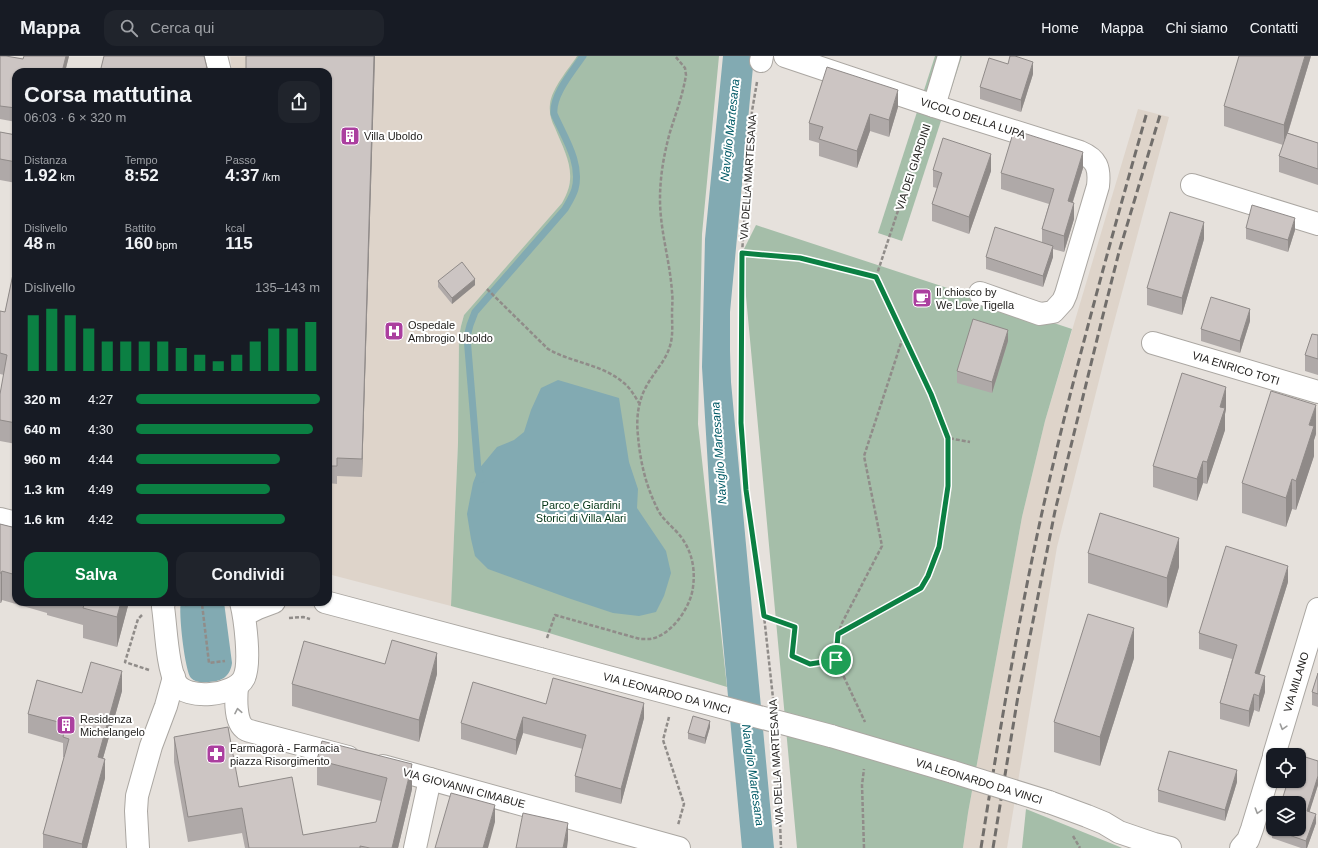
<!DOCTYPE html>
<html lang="it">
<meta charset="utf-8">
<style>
body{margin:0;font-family:Helvetica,sans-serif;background:#20242c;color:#f1f3f6;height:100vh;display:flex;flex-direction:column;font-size:15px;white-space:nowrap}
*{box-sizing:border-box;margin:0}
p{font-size:13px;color:#9ea1a6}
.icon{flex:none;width:22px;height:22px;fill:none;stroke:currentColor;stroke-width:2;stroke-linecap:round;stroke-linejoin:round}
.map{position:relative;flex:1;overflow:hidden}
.sheet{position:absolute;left:12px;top:12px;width:320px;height:538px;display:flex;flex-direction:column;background:#171b24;border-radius:12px;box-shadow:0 1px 3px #0004}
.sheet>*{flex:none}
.buttons{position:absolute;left:1266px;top:692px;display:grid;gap:8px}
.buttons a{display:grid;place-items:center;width:40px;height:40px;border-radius:8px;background:#171b24;box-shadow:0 1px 3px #0004;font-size:20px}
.pin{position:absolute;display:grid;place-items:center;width:34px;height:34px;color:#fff;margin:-17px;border:2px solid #fff;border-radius:50%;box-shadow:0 1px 4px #0007}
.round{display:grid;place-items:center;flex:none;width:42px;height:42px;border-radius:12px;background:#20242c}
.head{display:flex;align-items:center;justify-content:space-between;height:68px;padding:0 12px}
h1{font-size:22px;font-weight:800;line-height:30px}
.metrics{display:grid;grid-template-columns:repeat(3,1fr);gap:6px;height:68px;padding:4px 12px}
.metrics div{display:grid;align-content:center}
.metrics b{font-size:17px;font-weight:800}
.metrics small{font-size:11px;font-weight:400}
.metrics p{font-size:11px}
.chart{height:112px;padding:8px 12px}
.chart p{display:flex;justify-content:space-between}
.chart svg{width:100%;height:72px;margin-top:4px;stroke:#0b8043;stroke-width:6}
.cta{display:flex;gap:8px;margin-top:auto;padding:8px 12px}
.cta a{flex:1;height:46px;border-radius:12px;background:#0b8043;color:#fff;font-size:16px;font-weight:800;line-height:46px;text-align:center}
.cta a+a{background:#20242c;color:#f1f3f6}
ul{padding:0 12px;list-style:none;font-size:13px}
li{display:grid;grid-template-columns:64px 48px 1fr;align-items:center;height:30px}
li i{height:10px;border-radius:5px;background:#0b8043}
header{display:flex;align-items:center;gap:24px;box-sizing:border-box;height:56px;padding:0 20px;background:#171b24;border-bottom:1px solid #363941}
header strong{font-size:19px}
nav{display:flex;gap:22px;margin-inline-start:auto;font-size:14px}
.search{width:280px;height:36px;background:#20242c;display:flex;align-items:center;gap:10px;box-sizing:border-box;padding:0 14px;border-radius:12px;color:#9ea1a6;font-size:15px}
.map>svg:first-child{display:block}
.built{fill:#ded4ca}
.green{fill:#a5bea9}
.water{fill:#82aab2}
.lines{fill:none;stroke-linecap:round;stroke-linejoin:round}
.stream{stroke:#82aab2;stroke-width:7}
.minor-casing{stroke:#aba7a2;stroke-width:24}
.path{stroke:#908c89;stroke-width:2.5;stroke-dasharray:4 2;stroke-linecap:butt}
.minor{stroke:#fff;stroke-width:22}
.rail{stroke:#716e6b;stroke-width:3;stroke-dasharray:8 4;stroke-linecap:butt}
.minor-bridge-casing{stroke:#aba7a2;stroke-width:24;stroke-linecap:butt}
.minor-bridge{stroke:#fff;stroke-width:22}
.wall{fill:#afa9a8}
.shaded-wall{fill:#8f8a88}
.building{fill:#ccc5c3;stroke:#8f8a88}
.oneway{stroke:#9c9c9b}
.route-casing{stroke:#fff;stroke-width:8}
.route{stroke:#0b8043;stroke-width:5}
.labels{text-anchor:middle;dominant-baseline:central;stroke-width:4;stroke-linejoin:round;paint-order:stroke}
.street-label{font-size:11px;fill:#242220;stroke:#fff}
.poi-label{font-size:11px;fill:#242220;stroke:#fff;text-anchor:start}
.park-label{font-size:11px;fill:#043516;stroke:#fff}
.water-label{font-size:12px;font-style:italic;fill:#005a66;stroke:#fff}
</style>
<header>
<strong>Mappa</strong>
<div class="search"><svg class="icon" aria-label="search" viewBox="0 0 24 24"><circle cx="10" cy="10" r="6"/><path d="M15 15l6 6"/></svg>Cerca qui</div>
<nav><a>Home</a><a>Mappa</a><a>Chi siamo</a><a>Contatti</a></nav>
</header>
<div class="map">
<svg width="1318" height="792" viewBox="0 0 1318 792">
<rect width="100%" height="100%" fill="#e6e1dc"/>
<!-- built -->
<g class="built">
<path d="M230 0H577L554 35 551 62 570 108 571 121 567 139 562 147 464 259 461 270 459 281 458 387 451 550 328 518V16H232Z"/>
<path d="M1138 53 1169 61 1109 285 1057 491 1007 792H963L968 757 1022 461 1045 365Z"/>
</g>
<!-- green -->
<g class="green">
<path d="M577 0H719L702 178 698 368 727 631 549 577 451 550 458 387 459 281 461 270 464 259 562 147C579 119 566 99 555 72 551 64 549 57 550 48 552 32 568 14 577 0Z"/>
<path d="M935 0H962L902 185 878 177Z"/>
<path d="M756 169 1072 273 1045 365 1022 461 968 757 963 792H797L742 197Z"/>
<path d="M1026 753 1120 791 1122 792H1022Z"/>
</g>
<!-- water -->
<g class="water">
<path d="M723 0H754L730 256V295L731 326 774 792H742L710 445 702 311 705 183Z"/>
<path d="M558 324 619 342 629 406 638 433 637 452 666 495 671 517 664 540 656 556 639 560 613 557 568 542 488 513 475 500 471 483 467 458 473 427 478 414 497 391 514 384 524 376 531 354 541 332Z"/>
<path d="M181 546H224L232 607C230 622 220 626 206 626 201 627 195 626 191 622 185 616 178 555 181 546Z"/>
</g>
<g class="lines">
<!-- stream -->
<path class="stream" d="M482 423 478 414 467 281 470 269 475 256 565 153C569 146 573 140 575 133 582 107 564 81 554 58 552 39 572 16 583 0"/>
<!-- minor casing -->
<g class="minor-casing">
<g id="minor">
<path d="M216 0 220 16"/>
<path d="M785 0 934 50 1080 96C1097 103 1100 112 1098 130L1066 238 1063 245 1053 256 1040 258 980 237"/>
<path d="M761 5 762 0"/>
<path d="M934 50 949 0"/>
<path d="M1192 129 1318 168"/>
<path d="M1153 287 1318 336"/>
<path d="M0 463 16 467"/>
<path d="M164 546 163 551C166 571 167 611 176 627 186 645 235 640 244 622 251 607 245 562 241 546"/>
<path d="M325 546 540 603"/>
<path d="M244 559 258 552 274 546"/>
<path d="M237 631C236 641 235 665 244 672 244 673 249 675 250 675L348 701"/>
<path d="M831 680 953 716"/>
<path d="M1274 699 1318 553"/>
<path d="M383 710 679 792"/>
<path d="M1049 746 1087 760 1104 767 1119 776 1154 788 1170 792"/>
<path d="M138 792 136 755 137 740 151 690 166 650 174 621"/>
<path d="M415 792 430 723"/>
<path d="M1241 792 1248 784 1252 773 1273 704"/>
</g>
</g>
<!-- path -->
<g class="path">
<path d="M757 26 752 55 742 197 741 367 746 435 764 560 773 642"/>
<path d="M742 197 800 202 876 221 904 278 864 400 882 490 842 567 838 578 836 604"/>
<path d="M876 221 926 70"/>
<path d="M487 233 548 293C572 307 602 308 624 327 630 332 635 340 639 347"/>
<path d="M904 279 931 338 948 382 970 386"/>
<path d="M185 549 202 548 209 607 225 605"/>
<path d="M142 559 138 563 125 606 149 614"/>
<path d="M764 560 795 571 792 600 810 608 836 604 865 666"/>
<path d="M289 562 303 561 310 563"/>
<path d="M838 578 921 532 928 520 939 491 948 430V382"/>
<path d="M547 582 555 559 640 583C643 583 647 583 650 583 671 580 691 551 693 531 696 509 690 489 675 474 668 467 661 461 657 452 646 430 640 405 638 380 636 362 638 345 647 329 655 315 668 302 671 286 673 276 672 267 672 258 672 250 673 243 672 236 670 205 660 175 660 143 660 120 664 98 670 76 676 57 683 38 686 19L685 12 675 0"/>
<path d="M669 661 663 684 684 748 678 769"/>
<path d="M777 689 781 792"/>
<path d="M1073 780 1080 792"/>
<path d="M864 792 862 729 864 713"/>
</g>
<!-- minor -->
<use href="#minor" class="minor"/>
<!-- rail -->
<g class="rail">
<path d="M981 792C999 678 1018 565 1043 452 1073 319 1110 187 1147 56"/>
<path d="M993 792 1018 640 1055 455 1102 263 1119 196 1160 59"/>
</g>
<!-- minor-bridge casing -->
<g class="minor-bridge-casing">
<g id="minor-bridge">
<path d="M540 603 831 680"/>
<path d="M953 716 1049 746"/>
</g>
</g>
<!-- minor-bridge -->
<use href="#minor-bridge" class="minor-bridge"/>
</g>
<!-- wall -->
<g class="wall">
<path d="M0 0 23 3 69 0 65 16H16V66L0 63Z"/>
<path d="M246 0H375L362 421 337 420V428L328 427V16Z"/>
<path d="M1311 0 1288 77 1318 87V129L1279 116V100L1283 89 1224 70V50Z"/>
<path d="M1033 18 1021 56 980 43V31Z"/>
<path d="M898 51 889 81 870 75 857 112 819 100V87L809 84V67Z"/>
<path d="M0 76 16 79V127L0 124Z"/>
<path d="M1083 112 1073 146 1074 163 1064 196 1053 193V201L1043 231 986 213V201L1042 186V173L1049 148 1001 133V117Z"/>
<path d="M933 114 991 115 969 178 932 165V148L937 132 933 131Z"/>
<path d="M1246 172 1295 174 1288 196 1246 183Z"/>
<path d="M1204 183 1182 259 1147 249V232Z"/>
<path d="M16 204V388L0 385V338L4 319 0 318V255L5 256Z"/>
<path d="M438 225 475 229 452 248 438 231Z"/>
<path d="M1250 265 1240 297 1201 285V273Z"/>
<path d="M1318 279V319L1305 315V299Z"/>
<path d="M1008 285 992 337 957 327V315Z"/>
<path d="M1226 353 1225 358V374L1207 428 1203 427 1197 445 1153 431V410Z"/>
<path d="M1316 378 1314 384V400L1296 454 1292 453 1286 471 1242 457V427Z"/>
<path d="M0 468 16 472V546H129L117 591 83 582V569L47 559V557L2 544 1 547H0Z"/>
<path d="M1088 497 1179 511 1167 552 1088 527Z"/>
<path d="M1288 526 1259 618 1265 636 1259 656 1254 654 1249 671 1220 663V647L1232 603 1199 593V577Z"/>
<path d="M1134 602 1100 710 1054 696V666Z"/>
<path d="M385 608 437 618 419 686 292 650V628Z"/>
<path d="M1318 617V651L1312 649V636Z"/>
<path d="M122 635 103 702 105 722 87 792H43V778L64 701H63V687L28 677V658L82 637Z"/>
<path d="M546 648 644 662 621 748 575 736V720L583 693 523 677 516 699 461 683V667Z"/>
<path d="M710 671 705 688 688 683V677Z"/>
<path d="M174 681 303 779 376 766 381 745 317 729V704L322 685 412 733 398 792H245L242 777 188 786 174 706Z"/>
<path d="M1318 705V729L1309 756 1316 767 1307 792H1301L1272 782V773Z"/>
<path d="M1237 726 1225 765 1158 746V734Z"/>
</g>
<!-- shaded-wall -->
<g class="shaded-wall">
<path d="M66 0H69L65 16H62Z"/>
<path d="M374 0H375L362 421V403Z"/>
<path d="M1305 0H1311L1284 89V69Z"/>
<path d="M1033 6V18L1021 56V44Z"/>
<path d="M207 12V16H193Z"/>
<path d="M898 34V51L889 81V64Z"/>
<path d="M870 58V75L857 112V95Z"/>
<path d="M1083 96V112L1068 161V145Z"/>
<path d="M991 98V115L969 178V161Z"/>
<path d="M1074 147V163L1064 196V180Z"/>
<path d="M1295 162V174L1288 196V184Z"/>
<path d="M1204 166V183L1182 259V242Z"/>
<path d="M1053 190V201L1043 231V220Z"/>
<path d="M475 223V229L452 248V242Z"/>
<path d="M1250 253V265L1240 297V285Z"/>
<path d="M1008 274V285L992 337V326Z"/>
<path d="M1226 331V353L1225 358V374L1207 428V406L1220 351Z"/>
<path d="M1316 349V378L1314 384V400L1296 454V425L1309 369Z"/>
<path d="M1203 405V427L1197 445V423Z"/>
<path d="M1292 423V453L1286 471V442Z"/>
<path d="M1179 482V511L1167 552V522Z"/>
<path d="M1288 510V526L1255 633V617Z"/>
<path d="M2 515V544L1 547V517Z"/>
<path d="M121 546H129L117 591V561Z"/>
<path d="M1134 572V602L1100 710V681Z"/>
<path d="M437 597V618L419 686V664Z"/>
<path d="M122 615V635L98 720V701Z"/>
<path d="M1265 620V636L1259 656V640Z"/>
<path d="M1254 638V654L1249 671V655Z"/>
<path d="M644 647V662L621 748V733Z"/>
<path d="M523 661V677L516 699V684Z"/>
<path d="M710 665V671L705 688V682Z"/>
<path d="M105 703V722L87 792H82V788Z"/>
<path d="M412 708V733L398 792H392Z"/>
<path d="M1237 714V726L1225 765V754Z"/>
<path d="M1318 720V729L1307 764V755Z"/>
<path d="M495 749V766L488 792H483Z"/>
<path d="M1316 758V767L1307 792H1306V785Z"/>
<path d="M568 767V784L567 792H563Z"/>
</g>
<!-- building -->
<g class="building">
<path d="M0 0H6L23 3 24 0H66L62 16H16V52L0 50Z"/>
<path d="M104 0H204L207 12 193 16H100Z"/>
<path d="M246 0H374L362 403 337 402V410H328V16H246Z"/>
<path d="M1010 0H1015L1033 6 1021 44 980 31 989 2 1008 8Z"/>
<path d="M1239 0H1305L1284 69 1224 50Z"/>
<path d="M827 11 898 34 889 64 870 58 857 95 819 83 823 71 809 67Z"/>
<path d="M1014 74 1083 96 1068 145 1074 147 1064 180 1042 173 1054 133 1001 117Z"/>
<path d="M0 76 16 79V106L0 103Z"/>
<path d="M1287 77 1318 87V113L1279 100Z"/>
<path d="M943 82 991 98 969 161 932 148 942 117 933 114Z"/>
<path d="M1252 149 1295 162 1288 184 1246 172Z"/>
<path d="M1170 156 1204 166 1182 242 1147 232Z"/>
<path d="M995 171 1053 190 1043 220 986 201Z"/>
<path d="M16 204V367L0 364V338L7 299 0 297V255L5 256Z"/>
<path d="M462 206 475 223 452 242 438 225Z"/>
<path d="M1211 241 1250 253 1240 285 1201 273Z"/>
<path d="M973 263 1008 274 992 326 957 315Z"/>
<path d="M1312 278 1318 279V303L1305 299Z"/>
<path d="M1182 317 1226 331 1220 351 1225 352 1207 406 1203 405 1197 423 1153 410Z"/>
<path d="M1271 335 1316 349 1309 369 1314 370 1296 425 1292 423 1286 442 1242 427Z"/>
<path d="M1100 457 1179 482 1167 522 1088 497Z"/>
<path d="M0 468 16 472V519L2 515 1 517H0Z"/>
<path d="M1226 490 1288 510 1255 617 1265 620 1259 640 1254 638 1249 655 1220 647 1237 589 1199 577Z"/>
<path d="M85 546H121L117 561 83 552Z"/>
<path d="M1088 558 1134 572 1100 681 1054 666Z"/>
<path d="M392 584 437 597 419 664 292 628 304 585 385 608Z"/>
<path d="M91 606 122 615 98 701 105 703 82 788 43 778 69 683 63 681 66 668 28 658 37 624 82 637Z"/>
<path d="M1318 617V638L1312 636Z"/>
<path d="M553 622 644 647 621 733 575 720 586 679 523 661 516 684 461 667 473 626 546 648Z"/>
<path d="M693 660 710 665 705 682 688 677Z"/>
<path d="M228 671 239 731 292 721 303 779 376 766 387 722 317 704 322 685 412 708 392 792H370L360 790V792H249L242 752 188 761 174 681Z"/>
<path d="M1169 695 1237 714 1225 754 1158 734Z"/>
<path d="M1299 699 1318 705V720L1307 755 1316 758 1306 785 1272 773 1273 769V773H1299V747H1281L1288 725H1299Z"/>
<path d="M451 737 495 749 483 792H435Z"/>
<path d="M523 757 568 767 563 792H516Z"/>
</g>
<!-- one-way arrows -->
<defs><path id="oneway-chevron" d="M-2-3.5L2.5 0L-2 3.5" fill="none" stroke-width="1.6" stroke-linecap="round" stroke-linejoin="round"/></defs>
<g class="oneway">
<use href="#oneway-chevron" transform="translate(238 655) rotate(-101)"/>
<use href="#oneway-chevron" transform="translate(1283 671) rotate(107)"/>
<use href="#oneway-chevron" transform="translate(1258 755) rotate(107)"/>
</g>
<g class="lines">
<!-- route casing -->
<g class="route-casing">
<path id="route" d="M742 197 800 202 876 221 931 338 948 382V430L939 491 928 520 921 532 838 578 836 604 810 608 792 600 795 571 764 560 746 434 741 367Z"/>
</g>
<!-- route -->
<use href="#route" class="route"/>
</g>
<!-- icons -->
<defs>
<g id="building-square" transform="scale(1)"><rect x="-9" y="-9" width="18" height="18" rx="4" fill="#ab3f9f" stroke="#fff"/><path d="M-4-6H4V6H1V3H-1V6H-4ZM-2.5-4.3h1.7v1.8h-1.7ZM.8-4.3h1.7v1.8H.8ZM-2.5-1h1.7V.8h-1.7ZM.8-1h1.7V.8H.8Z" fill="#fff"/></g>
<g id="cafe-square" transform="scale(1)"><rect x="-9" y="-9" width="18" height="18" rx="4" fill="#ab3f9f" stroke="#fff"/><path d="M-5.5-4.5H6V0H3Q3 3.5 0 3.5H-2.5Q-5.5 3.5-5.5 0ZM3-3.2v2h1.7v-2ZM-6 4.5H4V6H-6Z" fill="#fff"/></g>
<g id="hospital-square" transform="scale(1)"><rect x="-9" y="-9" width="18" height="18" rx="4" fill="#ab3f9f" stroke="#fff"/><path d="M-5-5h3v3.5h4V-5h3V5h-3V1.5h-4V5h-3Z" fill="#fff"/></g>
<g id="pharmacy-square" transform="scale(1)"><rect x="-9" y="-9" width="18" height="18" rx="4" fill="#ab3f9f" stroke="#fff"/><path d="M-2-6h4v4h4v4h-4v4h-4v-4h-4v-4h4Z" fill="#fff"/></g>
</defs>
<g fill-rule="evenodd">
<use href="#building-square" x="350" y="80"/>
<use href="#cafe-square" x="922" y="242"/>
<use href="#hospital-square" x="394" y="275"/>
<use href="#building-square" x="66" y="669"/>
<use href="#pharmacy-square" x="216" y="698"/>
</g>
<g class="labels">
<!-- street labels -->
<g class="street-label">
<text transform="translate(973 62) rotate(18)">VICOLO DELLA LUPA</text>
<text transform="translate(913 111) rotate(-72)">VIA DEI GIARDINI</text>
<text transform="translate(748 121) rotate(-86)">VIA DELLA MARTESANA</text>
<text transform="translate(1236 312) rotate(17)">VIA ENRICO TOTI</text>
<text transform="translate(1296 626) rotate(-73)">VIA MILANO</text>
<text transform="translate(667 637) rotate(15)">VIA LEONARDO DA VINCI</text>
<text transform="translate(776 706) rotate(-93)">VIA DELLA MARTESANA</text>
<text transform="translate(979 725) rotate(17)">VIA LEONARDO DA VINCI</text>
<text transform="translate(464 732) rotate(15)">VIA GIOVANNI CIMABUE</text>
</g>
<!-- poi labels -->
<g class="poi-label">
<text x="364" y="80">Villa Uboldo</text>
<text x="936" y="236">Il chiosco by<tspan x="936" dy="13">We Love Tigella</tspan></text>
<text x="408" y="269">Ospedale<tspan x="408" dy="13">Ambrogio Uboldo</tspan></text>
<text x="80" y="663">Residenza<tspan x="80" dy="13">Michelangelo</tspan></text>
<text x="230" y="692">Farmagorà - Farmacia<tspan x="230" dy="13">piazza Risorgimento</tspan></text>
</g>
<!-- park labels -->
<g class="park-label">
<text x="581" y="449">Parco e Giardini<tspan x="581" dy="13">Storici di Villa Alari</tspan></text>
</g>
<!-- water labels -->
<g class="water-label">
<text transform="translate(730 74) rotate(-84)">Naviglio Martesana</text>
<text transform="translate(719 397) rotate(-94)">Naviglio Martesana</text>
<text transform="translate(753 719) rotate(82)">Naviglio Martesana</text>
</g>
</g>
</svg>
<div class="buttons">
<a><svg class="icon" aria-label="locate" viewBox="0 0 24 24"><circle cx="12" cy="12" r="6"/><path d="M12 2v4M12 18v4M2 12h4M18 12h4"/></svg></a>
<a><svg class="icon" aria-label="layers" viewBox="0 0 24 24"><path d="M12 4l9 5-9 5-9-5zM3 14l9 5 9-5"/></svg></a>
</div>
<div class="pin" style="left:836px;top:604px;background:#1e9e55"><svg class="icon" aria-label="arrive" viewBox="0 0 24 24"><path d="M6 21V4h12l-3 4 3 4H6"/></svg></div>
<section class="sheet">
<div class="head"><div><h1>Corsa mattutina</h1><p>06:03 · 6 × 320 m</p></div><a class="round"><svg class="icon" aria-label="share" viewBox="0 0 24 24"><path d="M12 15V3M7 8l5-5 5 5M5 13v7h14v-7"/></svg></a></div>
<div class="metrics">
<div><p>Distanza</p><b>1.92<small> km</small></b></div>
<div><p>Tempo</p><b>8:52</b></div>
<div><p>Passo</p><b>4:37<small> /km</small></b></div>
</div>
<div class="metrics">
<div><p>Dislivello</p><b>48<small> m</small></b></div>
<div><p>Battito</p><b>160<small> bpm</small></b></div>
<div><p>kcal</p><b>115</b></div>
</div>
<div class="chart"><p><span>Dislivello</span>135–143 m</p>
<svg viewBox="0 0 160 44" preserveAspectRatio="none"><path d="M5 44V10M15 44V6M25 44V10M35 44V18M45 44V26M55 44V26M65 44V26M75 44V26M85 44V30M95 44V34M105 44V38M115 44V34M125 44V26M135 44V18M145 44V18M155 44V14"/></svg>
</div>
<ul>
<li><b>320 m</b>4:27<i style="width:100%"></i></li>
<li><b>640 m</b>4:30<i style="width:96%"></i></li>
<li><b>960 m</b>4:44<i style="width:78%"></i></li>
<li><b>1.3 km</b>4:49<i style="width:73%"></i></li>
<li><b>1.6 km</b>4:42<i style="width:81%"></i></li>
</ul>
<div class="cta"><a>Salva</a><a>Condividi</a></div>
</section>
</div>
